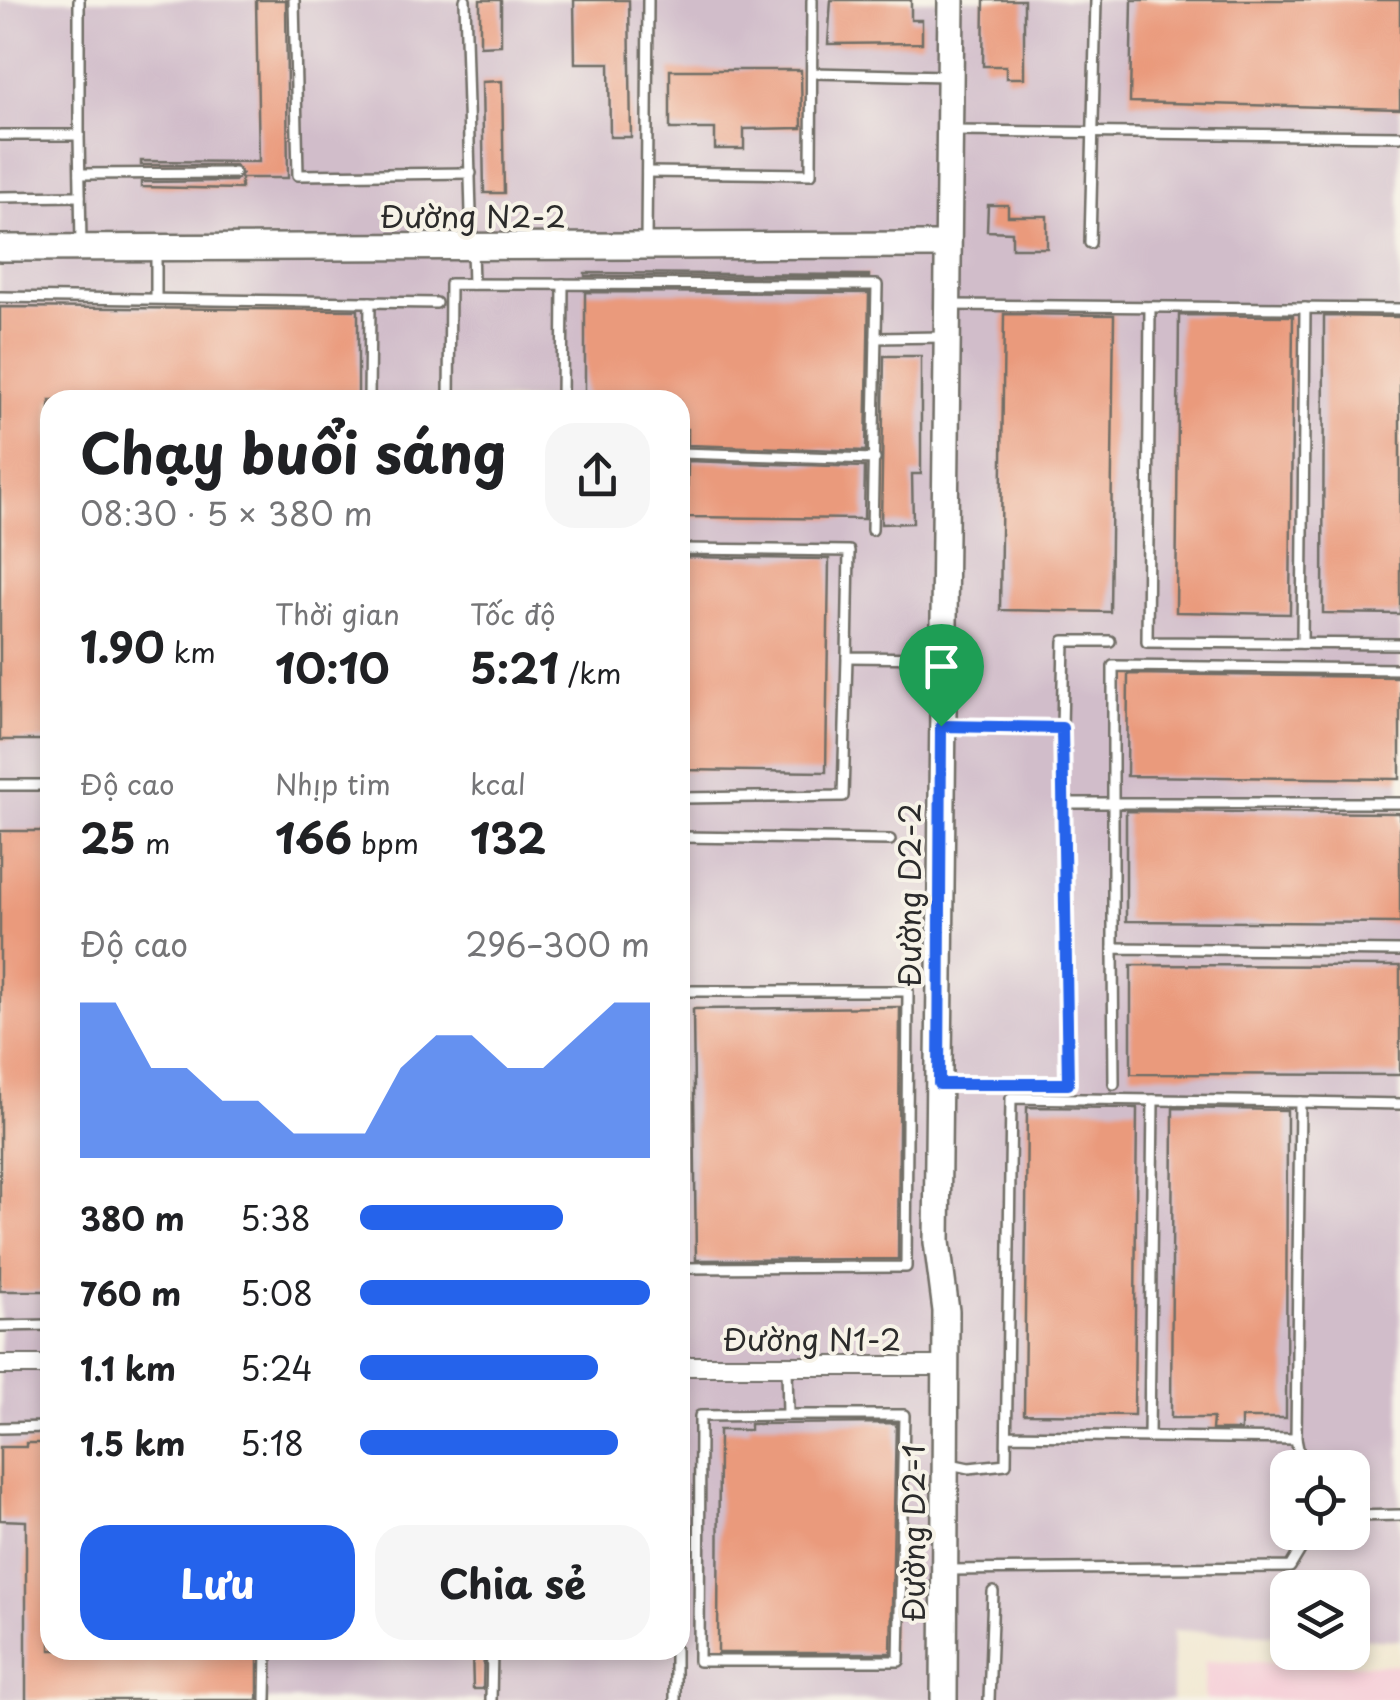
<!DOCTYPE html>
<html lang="vi">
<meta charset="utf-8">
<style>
body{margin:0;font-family:"Playpen Sans",sans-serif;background:#f6f6f6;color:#202124;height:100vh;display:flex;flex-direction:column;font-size:38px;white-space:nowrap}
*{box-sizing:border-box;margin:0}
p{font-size:32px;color:#757577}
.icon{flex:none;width:55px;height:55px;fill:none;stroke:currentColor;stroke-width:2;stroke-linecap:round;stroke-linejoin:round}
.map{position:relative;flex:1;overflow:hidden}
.sheet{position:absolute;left:40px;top:390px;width:650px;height:1270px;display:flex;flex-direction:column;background:#fff;border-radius:30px;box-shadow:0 5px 15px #0003}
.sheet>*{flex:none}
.tools{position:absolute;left:1270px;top:1450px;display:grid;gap:20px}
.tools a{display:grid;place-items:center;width:100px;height:100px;border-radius:20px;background:#fff;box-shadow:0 5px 15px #0003;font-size:50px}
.pin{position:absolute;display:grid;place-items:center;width:85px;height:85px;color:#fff;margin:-102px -42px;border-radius:50% 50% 50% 0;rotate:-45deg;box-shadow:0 0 10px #0007}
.pin .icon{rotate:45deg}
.round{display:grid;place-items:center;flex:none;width:105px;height:105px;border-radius:30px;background:#f6f6f6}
.head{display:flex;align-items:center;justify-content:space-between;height:170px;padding:0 40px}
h1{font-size:55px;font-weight:700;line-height:75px}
.stats{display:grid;grid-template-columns:repeat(3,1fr);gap:15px;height:170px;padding:10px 40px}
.stats div{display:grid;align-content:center}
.stats b{font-size:42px;font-weight:700}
.stats small{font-size:28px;font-weight:400}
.stats p{font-size:28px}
.chart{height:280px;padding:20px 40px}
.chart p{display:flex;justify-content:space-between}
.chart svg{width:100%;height:180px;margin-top:10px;fill:#2563eb;opacity:.7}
.button{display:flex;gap:20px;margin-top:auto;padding:20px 40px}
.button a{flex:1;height:115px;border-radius:30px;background:#2563eb;color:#fff;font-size:40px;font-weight:700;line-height:115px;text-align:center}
.button a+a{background:#f6f6f6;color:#202124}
ul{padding:0 40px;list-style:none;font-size:32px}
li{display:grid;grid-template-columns:160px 120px 1fr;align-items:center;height:75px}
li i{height:25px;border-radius:12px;background:#2563eb}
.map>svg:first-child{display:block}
.built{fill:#f6cfd8}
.industrial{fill:#d1bdca;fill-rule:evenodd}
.building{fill:#ea9a7c}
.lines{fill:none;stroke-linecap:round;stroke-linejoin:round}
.lane-casing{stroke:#716e66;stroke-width:14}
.street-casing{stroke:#716e66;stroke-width:22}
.secondary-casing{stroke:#716e66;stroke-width:30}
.lane{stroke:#fff;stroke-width:9}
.street{stroke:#fff;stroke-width:18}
.secondary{stroke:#fff;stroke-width:25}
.route-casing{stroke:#fff;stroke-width:20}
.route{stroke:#2563eb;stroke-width:12}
.labels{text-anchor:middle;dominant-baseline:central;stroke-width:8;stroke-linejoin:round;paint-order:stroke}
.street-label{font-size:30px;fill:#2b2b2b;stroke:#f7f3e8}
</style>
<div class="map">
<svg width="1400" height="1700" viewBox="0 0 1400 1700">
<rect width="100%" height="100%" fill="#f7f3e8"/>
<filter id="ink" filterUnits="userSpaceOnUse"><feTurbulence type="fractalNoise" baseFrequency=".01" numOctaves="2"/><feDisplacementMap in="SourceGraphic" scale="20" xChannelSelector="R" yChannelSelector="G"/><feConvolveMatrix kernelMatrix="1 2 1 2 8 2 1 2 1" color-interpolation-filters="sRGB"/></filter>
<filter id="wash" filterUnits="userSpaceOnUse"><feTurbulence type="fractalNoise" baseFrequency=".0048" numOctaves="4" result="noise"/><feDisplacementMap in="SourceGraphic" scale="40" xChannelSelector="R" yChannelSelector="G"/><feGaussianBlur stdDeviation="2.25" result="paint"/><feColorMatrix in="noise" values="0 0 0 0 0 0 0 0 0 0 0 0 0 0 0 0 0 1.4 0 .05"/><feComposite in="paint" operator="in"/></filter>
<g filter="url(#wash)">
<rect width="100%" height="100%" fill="#f2e9d3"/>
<!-- built -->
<path class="built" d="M1205 1661 1400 1665V1700H1204Z"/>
<!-- industrial -->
<path class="industrial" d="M0 0H1400V1640L1353 1638 1352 1588H1288L1287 1635 1173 1630 1172 1700H0ZM50 400H680V1650H50ZM1288 1468H1352V1532H1288Z"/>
<g id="blocks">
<!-- building -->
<g class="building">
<path d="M256 0H286L288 178H241V189L141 187V182L235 181 242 174 235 165H141V161L259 162Z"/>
<path d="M480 0H501V45L480 46Z"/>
<path d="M574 0H629L631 137H610L609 63H575Z"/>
<path d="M831 0H911V20H922V43L828 44Z"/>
<path d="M984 0H1024V78H1006V66H983Z"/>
<path d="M1132 0H1400V109L1130 102Z"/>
<path d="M670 70H801L802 128 744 129V149H715V129H670Z"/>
<path d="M502 81 504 193H484L482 82Z"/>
<path d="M988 205H1008V216H1047V248H1012V232L987 231Z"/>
<path d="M585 273 869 275V277L585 276Z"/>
<path d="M585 292 869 293 866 451 688 445V429H680V400H585Z"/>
<path d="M0 307 358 310V400H50V740H0Z"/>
<path d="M1004 314 1114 315 1110 612 1000 610Z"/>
<path d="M1179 315 1293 316 1290 614 1176 612Z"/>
<path d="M1324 316 1400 317V614L1323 613Z"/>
<path d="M884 356H921V474H912L913 523 881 524Z"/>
<path d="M688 461 865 467 864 519 687 517Z"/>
<path d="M680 557 829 559 826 772 680 770Z"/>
<path d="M1128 674 1400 677V779L1127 776Z"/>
<path d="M1126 811 1400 813V923L1126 921Z"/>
<rect x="0" y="831" width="50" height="460"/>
<path d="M1131 965 1400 966V1075L1131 1074Z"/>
<path d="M900 1007 898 1259 696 1260 693 1009Z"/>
<path d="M1027 1107 1137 1108 1134 1415 1024 1414Z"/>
<path d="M1173 1108 1287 1110 1286 1418H1241V1430H1212L1213 1418H1171Z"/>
<path d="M896 1423 891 1653H718L719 1430H750V1424Z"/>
<path d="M26 1443H50V1650H258V1700H26V1521L0 1520V1447H26Z"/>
<path d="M472 1650H484L483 1689H473Z"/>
</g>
</g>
</g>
<g filter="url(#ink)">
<use href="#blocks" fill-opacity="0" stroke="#716e66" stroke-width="2.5"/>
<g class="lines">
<!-- lane casing -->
<g class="lane-casing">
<g id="lane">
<path d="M294 0 298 175 471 173"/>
<path d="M465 0 473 284"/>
<path d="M812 73 947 76"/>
<path d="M952 131 1400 136"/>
<path d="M0 135H79L81 244"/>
<path d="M79 135V0"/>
<path d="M647 172 811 174 812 0"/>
<path d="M80 174 234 173"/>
<path d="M0 197 80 196"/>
<path d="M1090 243 1096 0"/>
<path d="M646 244 648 0"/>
<path d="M0 297 436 303"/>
<path d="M156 298V251"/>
<path d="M953 305 1400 309"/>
<path d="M1150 307 1147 642 1400 644"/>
<path d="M876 338 944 337"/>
<path d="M369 400 370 302"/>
<path d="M449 400 450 284 877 285 872 530"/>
<path d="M562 400 563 284"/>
<path d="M680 453 875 459"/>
<path d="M680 549 849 551 847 657 938 658"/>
<path d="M1302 643 1305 308"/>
<path d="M1062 727 1064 641H1110"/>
<path d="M0 785H50"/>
<path d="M680 798 843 796 847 657"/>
<path d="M1063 803H1400"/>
<path d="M680 837 890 840"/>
<path d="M1113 948V666L1400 669"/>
<path d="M680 991H908L906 1267 680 1268"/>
<path d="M942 1084H1068L1062 727 945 726"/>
<path d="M1114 1084 1113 948 1400 951"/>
<path d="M1300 1102 1400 1104"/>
<path d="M0 1326 50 1325"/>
<path d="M787 1366 788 1415"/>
<path d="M788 1415H904L899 1661H699L700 1416Z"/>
<path d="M0 1428 50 1427"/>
<path d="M1149 1437 1153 1100"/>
<path d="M1296 1439 1302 1468"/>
<path d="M950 1464 969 1468 1006 1464 1011 1098 1300 1102 1296 1439 1007 1435"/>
<path d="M1352 1516 1400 1515"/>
<path d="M946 1570 1290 1567 1311 1532"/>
<path d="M675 1650V1700"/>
<path d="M266 1700 267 1650"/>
<path d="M491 1700 492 1650"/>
<path d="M989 1700 993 1592"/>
</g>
</g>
<!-- street casing -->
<g class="street-casing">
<g id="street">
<path d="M0 1365H50"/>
<path d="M680 1366H944"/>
</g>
</g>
<!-- secondary casing -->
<g class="secondary-casing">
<g id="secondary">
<path d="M0 248 947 245"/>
<path d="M944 1700 946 1311 937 1242 951 0"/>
</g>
</g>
<!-- lane -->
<use href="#lane" class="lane"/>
<!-- street -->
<use href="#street" class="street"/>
<!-- secondary -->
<use href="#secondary" class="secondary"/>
</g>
</g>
<g class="lines" filter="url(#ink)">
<!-- route casing -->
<g class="route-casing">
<path id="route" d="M941 726 1062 728 1068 1084H939Z"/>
</g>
<!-- route -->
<use href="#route" class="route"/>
</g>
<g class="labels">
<!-- street labels -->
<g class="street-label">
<text x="473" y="215">Đường N2-2</text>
<text transform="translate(908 895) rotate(-90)">Đường D2-2</text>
<text x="812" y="1338">Đường N1-2</text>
<text transform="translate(912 1533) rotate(-90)">Đường D2-1</text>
</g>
</g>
</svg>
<div class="tools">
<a><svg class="icon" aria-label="locate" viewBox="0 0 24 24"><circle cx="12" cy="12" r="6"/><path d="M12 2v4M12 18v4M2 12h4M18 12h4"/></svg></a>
<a><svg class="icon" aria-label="layers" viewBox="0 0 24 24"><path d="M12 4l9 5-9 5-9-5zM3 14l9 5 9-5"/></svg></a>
</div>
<div class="pin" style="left:941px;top:726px;background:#1e9e55"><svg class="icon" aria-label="arrive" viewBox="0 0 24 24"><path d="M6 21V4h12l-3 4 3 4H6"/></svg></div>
<section class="sheet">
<div class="head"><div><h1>Chạy buổi sáng</h1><p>08:30 · 5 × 380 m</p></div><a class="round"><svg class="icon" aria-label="share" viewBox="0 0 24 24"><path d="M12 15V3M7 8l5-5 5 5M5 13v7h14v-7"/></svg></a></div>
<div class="stats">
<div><b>1.90<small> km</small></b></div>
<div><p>Thời gian</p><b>10:10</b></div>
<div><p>Tốc độ</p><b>5:21<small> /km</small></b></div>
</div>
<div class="stats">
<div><p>Độ cao</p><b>25<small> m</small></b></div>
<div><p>Nhịp tim</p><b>166<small> bpm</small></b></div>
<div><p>kcal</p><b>132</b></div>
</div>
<div class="chart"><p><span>Độ cao</span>296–300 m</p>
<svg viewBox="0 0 160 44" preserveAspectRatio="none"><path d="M0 44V6L10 6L20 22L30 22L40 30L50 30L60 38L70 38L80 38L90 22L100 14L110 14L120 22L130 22L140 14L150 6L160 6V44z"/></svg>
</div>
<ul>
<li><b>380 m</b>5:38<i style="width:70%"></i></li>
<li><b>760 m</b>5:08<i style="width:100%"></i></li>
<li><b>1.1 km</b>5:24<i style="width:82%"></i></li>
<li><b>1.5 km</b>5:18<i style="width:89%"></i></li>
</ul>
<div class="button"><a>Lưu</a><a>Chia sẻ</a></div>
</section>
</div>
